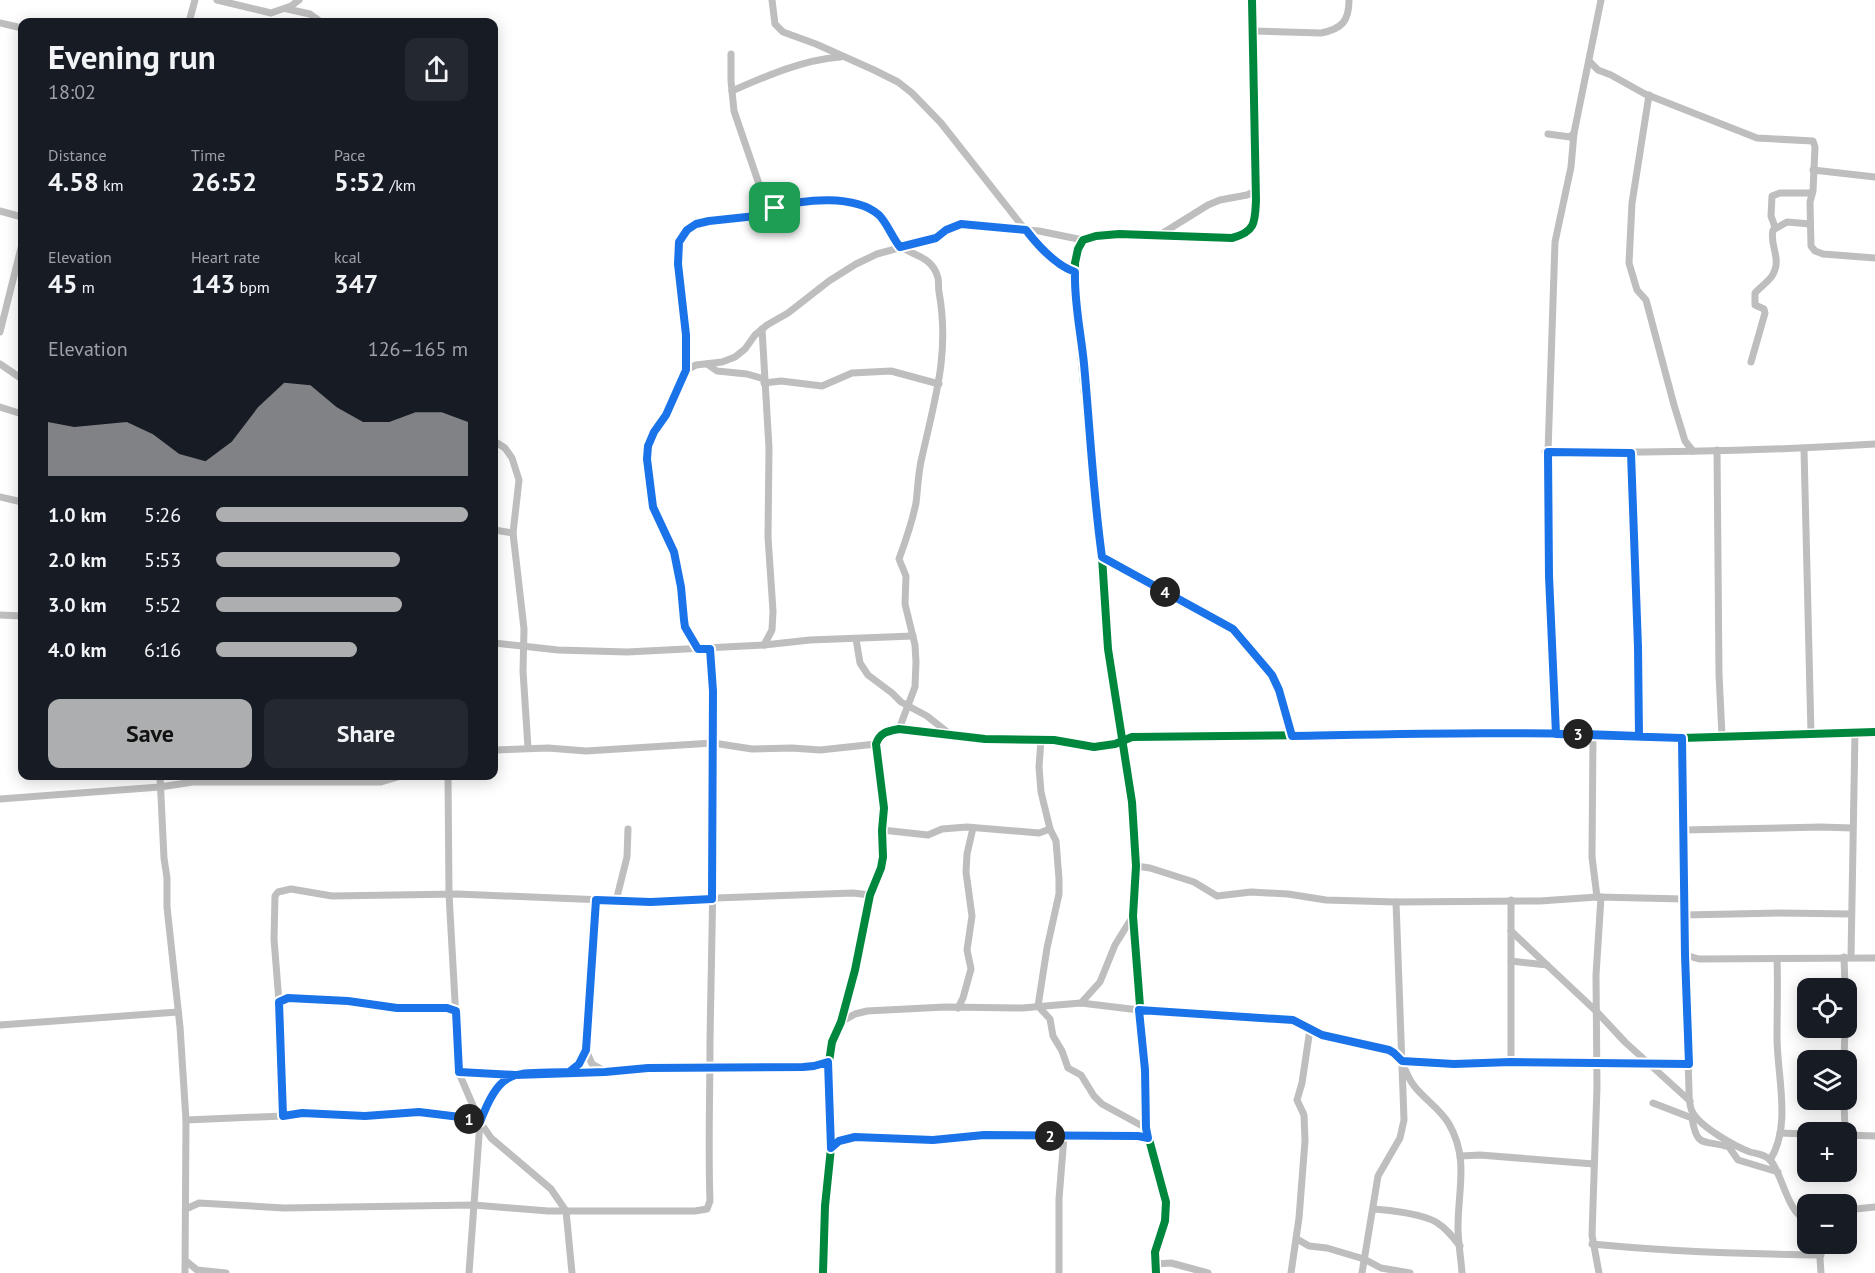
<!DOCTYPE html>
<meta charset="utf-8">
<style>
body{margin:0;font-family:"PT Sans",sans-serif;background:#242831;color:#f1f3f6;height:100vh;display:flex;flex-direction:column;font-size:22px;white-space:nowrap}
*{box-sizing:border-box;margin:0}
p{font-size:20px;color:#9ea1a6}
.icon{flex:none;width:33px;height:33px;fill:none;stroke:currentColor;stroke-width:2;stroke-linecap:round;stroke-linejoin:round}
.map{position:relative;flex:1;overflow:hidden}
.drawer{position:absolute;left:18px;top:18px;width:480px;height:762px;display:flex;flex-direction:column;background:#171b24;border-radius:12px;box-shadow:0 3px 15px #0003}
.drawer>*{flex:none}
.tools{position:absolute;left:1797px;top:978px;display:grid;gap:12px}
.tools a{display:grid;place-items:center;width:60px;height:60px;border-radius:12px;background:#171b24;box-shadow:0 3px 15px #0003;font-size:30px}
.pin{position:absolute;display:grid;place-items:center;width:51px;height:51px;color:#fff;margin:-26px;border-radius:12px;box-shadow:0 3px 9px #0006}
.km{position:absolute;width:30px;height:30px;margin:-15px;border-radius:50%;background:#222;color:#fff;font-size:16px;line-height:30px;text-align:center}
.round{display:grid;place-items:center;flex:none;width:63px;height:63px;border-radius:12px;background:#242831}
.summary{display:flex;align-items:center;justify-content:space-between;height:102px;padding:0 30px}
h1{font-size:33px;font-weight:600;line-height:45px}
.metrics{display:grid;grid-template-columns:repeat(3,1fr);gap:9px;height:102px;padding:6px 30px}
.metrics div{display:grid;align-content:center}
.metrics b{font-size:26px;font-weight:600}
.metrics small{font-size:16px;font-weight:400}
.metrics p{font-size:16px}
.chart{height:168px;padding:12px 30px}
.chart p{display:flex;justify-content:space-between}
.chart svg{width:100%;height:108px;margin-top:6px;fill:#adaeaf;opacity:.7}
.cta{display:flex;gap:12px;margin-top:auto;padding:12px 30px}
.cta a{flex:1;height:69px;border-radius:12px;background:#adaeaf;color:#111;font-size:24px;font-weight:600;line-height:69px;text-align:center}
.cta a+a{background:#242831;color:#f1f3f6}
ul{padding:0 30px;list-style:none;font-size:20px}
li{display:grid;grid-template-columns:96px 72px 1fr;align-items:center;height:45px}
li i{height:15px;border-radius:8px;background:#adaeaf}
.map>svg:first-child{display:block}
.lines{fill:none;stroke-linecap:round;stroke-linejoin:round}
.street{stroke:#bebebe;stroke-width:7}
.cycleway-casing{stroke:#fff;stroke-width:11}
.cycleway{stroke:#00873e;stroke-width:8}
.route-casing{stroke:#fff;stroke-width:12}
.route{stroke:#1a73e8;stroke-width:8}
</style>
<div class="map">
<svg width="1875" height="1273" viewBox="0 0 1875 1273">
<rect width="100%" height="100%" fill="#fff"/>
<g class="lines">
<!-- street -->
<g class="street">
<path d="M217 0 271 13 291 6 299 0"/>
<path d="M772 0 775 24 783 32 816 44 874 70 898 82 912 93 941 123 1034 241 1060 265 1075 272"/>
<path d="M287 9 310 14 321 22"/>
<path d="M189 22 195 0"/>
<path d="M0 23 22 28"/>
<path d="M1252 31 1321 33C1342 29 1349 21 1349 0"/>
<path d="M731 54V81L734 111 760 187 765 198 775 208"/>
<path d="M1589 61 1598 70 1611 75 1645 94 1757 138 1813 141 1815 147 1813 191 1810 202 1811 246 1815 251 1823 254 1875 258"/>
<path d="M732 91C766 76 802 60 840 57"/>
<path d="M1649 95 1632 203 1629 263 1637 290 1646 300 1674 405 1685 441 1693 451"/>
<path d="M1548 134 1570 137 1574 133 1601 0"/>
<path d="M1813 170 1875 177"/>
<path d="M0 211 22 217"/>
<path d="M1775 227 1771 216 1772 196 1780 193H1812"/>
<path d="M1158 236 1208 205 1220 200 1247 195 1256 191"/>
<path d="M762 329 769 448 768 537 773 611 772 630 764 645"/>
<path d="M0 332 22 244"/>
<path d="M1751 362 1765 313 1764 309 1755 305V293C1760 287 1767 283 1772 276 1783 258 1769 247 1773 230L1787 222 1810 224"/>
<path d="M0 364 22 379"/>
<path d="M707 364 717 371 747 374 764 379"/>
<path d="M686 370V335L678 264 679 242 687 230 696 224 709 221 756 216 797 202H853C884 210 880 226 898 244 909 256 932 254 938 278 939 282 938 287 939 292 950 353 935 398 922 457 918 472 918 488 916 503 912 523 906 540 899 559L906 576 905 604 915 645 916 662 915 687 899 729"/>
<path d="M764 383 781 381 822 386 852 373 891 371 939 384"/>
<path d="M0 407 22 414"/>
<path d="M494 441 505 448 512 458 519 480 513 533 524 629 523 671 528 748"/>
<path d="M1804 449 1811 734"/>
<path d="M1717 450 1719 674 1722 736"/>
<path d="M1545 452C1655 453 1765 451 1875 444"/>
<path d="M1631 452 1638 647 1639 736"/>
<path d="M0 497 22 502"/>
<path d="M494 530 513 533"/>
<path d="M1102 557 1233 629 1272 675 1279 690 1292 736"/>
<path d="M0 615 22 616"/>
<path d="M856 639 860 663 868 675 892 693 901 702 927 716 951 735"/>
<path d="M494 643 558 650 627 652 764 645 810 640 913 636"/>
<path d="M698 649 685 627 684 620 681 587 674 552 653 507 647 459 648 446 654 432 666 415 686 370 696 365 722 362 735 357 745 349 755 335 767 325 788 313 829 281 856 264 877 254 936 238 946 230 961 224 1039 231 1083 240"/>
<path d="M1556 734 1549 576 1548 452 1555 242 1571 167 1574 133"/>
<path d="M1593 734 1592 857 1597 897"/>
<path d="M1682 738 1685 955 1689 1091C1689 1098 1689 1107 1693 1113 1701 1127 1734 1146 1750 1152 1757 1154 1765 1154 1771 1161 1784 1178 1787 1213 1808 1221"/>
<path d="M1041 740 1039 767 1041 792 1050 829 1056 841 1059 879V894L1047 948 1038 1006 1050 1019 1053 1036 1062 1051 1068 1068 1081 1075 1094 1096 1102 1104 1146 1128"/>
<path d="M494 750 548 748 586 751 713 743 752 749 792 748 820 750 876 744"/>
<path d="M160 776 164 858 167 878V907L180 1027 186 1120 185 1273"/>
<path d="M448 776 449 894 459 1073 480 1122 491 1138 551 1189 566 1211 572 1273"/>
<path d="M0 799 160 787 193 782H381L401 776"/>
<path d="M882 830 928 835 942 829 967 827 1039 833 1050 829"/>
<path d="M1683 830 1821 827 1852 828"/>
<path d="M1136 866 1150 868 1194 882 1217 896 1251 892 1288 894 1326 900 1396 902 1540 901 1597 897 1684 899"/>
<path d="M616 901 627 857 628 829"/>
<path d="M1684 915 1780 913 1851 914"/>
<path d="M1511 931 1547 965"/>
<path d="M1685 955 1699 959 1875 958"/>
<path d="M1844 957 1845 988"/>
<path d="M1851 957 1855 732"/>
<path d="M1511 961 1547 965 1597 1012 1625 1042 1690 1101"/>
<path d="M279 1002 288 998 348 1001 397 1008H447L456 1011"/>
<path d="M1081 1003 1100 982 1115 945 1133 916"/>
<path d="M958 1008 963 998 971 969 967 950 972 916 966 872 967 854 973 828"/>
<path d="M841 1022 855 1014 867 1011 945 1007 1022 1008 1081 1003 1139 1010 1293 1020 1322 1035 1389 1050C1403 1056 1404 1071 1412 1083 1422 1098 1440 1108 1449 1124 1469 1159 1458 1189 1458 1227 1458 1242 1461 1258 1462 1273"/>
<path d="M0 1025 178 1012"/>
<path d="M586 1050 592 1064 603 1070"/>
<path d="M1844 1060 1845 1028"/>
<path d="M1402 1061 1453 1064 1511 1062 1689 1064"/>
<path d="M1511 1062V900"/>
<path d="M569 1072 579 1064 586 1050 596 900"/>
<path d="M459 1073 511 1074"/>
<path d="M1844 1100 1845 1132"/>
<path d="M1653 1103 1692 1118C1697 1150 1705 1139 1729 1147L1738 1160 1778 1172"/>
<path d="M283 1116 279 1002 274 939 275 896 278 892 291 889 332 896 458 894 651 902 689 899 853 893 870 895"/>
<path d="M186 1120 283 1116 302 1113 365 1116 406 1112 460 1117 480 1122"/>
<path d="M1780 1133 1808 1134"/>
<path d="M1846 1135 1875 1136"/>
<path d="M831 1148 839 1141 855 1138 933 1140 984 1135 1138 1136 1148 1138"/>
<path d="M1461 1156 1480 1155 1594 1164"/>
<path d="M1770 1160C1792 1126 1777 1076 1777 1037 1777 1011 1778 985 1777 959"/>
<path d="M186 1209 199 1203 284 1208 474 1205 548 1211H695L707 1209 710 1201C708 1148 710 1095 710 1041 712 911 717 779 710 649"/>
<path d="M1374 1209C1390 1210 1422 1214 1436 1222 1446 1228 1453 1237 1460 1246"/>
<path d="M1846 1210 1875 1207"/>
<path d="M1297 1239 1309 1246 1327 1248 1364 1259 1381 1268 1410 1273"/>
<path d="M1592 1244C1669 1252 1744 1254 1821 1255"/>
<path d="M1819 1244 1821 1273"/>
<path d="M186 1261 197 1270 226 1273"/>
<path d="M1156 1264 1171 1263 1208 1273"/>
<path d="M469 1273 480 1122 490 1097 504 1080 515 1075 549 1073 605 1072 648 1068 803 1067 829 1062"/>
<path d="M823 1273 825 1206 831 1148 829 1062 832 1042 841 1022 855 970 870 895 881 868 883 857 882 830 884 808 876 744C880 732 888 731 899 729L985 739 1054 740 1094 747 1115 744 1132 737 1517 733 1682 738 1875 732"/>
<path d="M1059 1273V1199L1064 1136"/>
<path d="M1156 1273 1155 1252 1165 1221 1166 1202 1146 1128 1145 1070 1133 916 1136 866 1132 802 1108 649 1102 557 1096 516 1075 285V263L1078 249 1083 240 1096 236 1119 234 1232 238C1256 232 1255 221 1256 200L1252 0"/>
<path d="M1291 1273 1299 1218 1305 1141 1304 1115 1297 1100 1302 1083 1310 1029"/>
<path d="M1362 1273 1378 1176 1400 1138 1404 1120 1396 902"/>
<path d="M1599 1273 1592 1235 1597 1087 1596 975 1601 897"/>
</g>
<!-- cycleway casing -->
<g class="cycleway-casing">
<g id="cycleway">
<path d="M823 1273 825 1206 831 1148 829 1062 832 1042 841 1022 855 970 870 895 881 868 883 857 882 830 884 808 876 744C880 732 888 731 899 729L985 739 1054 740 1094 747 1115 744 1132 737 1517 733 1682 738 1875 732"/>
<path d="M1156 1273 1155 1252 1165 1221 1166 1202 1146 1128 1145 1070 1133 916 1136 866 1132 802 1108 649 1102 557 1096 516 1075 285V263L1078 249 1083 240 1096 236 1119 234 1232 238C1256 232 1255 221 1256 200L1252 0"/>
</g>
</g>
<!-- cycleway -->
<use href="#cycleway" class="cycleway"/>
</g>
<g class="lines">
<!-- route casing -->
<g class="route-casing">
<path id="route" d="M775 208 756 216 709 221 696 224 687 230 679 242 678 264 686 335V370L666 415 654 432 648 446 647 459 653 507 674 552 681 587 684 620 685 627 698 649H710L713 691 712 899 651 902 596 900 586 1050 579 1064 569 1072C514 1074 502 1065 480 1122L460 1117 419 1112 365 1116 302 1113 283 1116 279 1002 288 998 348 1001 397 1008H447L456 1011 459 1072 515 1075 605 1072 648 1068 803 1067 814 1066 828 1062 831 1148 839 1141 855 1137 933 1140 984 1135 1138 1136 1148 1138 1146 1128 1145 1070 1139 1010 1293 1020 1322 1035 1389 1050 1394 1053 1402 1061 1454 1064 1511 1062 1689 1064 1685 955 1682 738 1556 734 1549 576 1548 452 1631 453 1638 647 1639 736C1524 731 1408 734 1292 736L1279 690 1272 675 1233 629 1102 557C1093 493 1090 429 1084 364 1081 333 1074 303 1075 272 1055 265 1039 247 1026 230L961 224 946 230 936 238 900 247C892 237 887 223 879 215 855 194 803 199 775 208"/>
</g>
<!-- route -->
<use href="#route" class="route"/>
</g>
</svg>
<div class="tools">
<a><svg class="icon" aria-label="locate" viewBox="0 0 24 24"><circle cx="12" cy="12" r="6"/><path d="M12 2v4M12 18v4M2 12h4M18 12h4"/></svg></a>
<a><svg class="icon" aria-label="layers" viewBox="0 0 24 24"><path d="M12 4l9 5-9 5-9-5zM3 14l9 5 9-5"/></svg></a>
<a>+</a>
<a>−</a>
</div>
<div class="pin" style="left:775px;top:208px;background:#1e9e55"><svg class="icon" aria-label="arrive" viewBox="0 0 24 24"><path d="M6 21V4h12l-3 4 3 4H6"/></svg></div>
<b class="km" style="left:469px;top:1119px">1</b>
<b class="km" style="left:1050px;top:1136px">2</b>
<b class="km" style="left:1578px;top:734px">3</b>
<b class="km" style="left:1165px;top:592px">4</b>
<section class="drawer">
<div class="summary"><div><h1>Evening run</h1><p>18:02</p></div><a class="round"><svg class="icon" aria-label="share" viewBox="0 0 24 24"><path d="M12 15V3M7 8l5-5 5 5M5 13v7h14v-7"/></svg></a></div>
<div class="metrics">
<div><p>Distance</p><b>4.58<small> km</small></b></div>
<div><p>Time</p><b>26:52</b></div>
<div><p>Pace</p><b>5:52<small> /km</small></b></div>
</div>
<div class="metrics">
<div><p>Elevation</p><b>45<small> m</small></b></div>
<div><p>Heart rate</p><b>143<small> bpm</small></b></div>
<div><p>kcal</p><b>347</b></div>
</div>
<div class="chart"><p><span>Elevation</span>126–165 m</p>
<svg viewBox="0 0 160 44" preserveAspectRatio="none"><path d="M0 44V22L10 24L20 23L30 22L40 27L50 35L60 38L70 30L80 16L90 6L100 7L110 16L120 22L130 22L140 18L150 18L160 22V44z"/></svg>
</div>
<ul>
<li><b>1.0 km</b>5:26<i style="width:100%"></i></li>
<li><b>2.0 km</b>5:53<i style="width:73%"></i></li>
<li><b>3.0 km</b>5:52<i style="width:74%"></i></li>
<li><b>4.0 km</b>6:16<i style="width:56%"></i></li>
</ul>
<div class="cta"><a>Save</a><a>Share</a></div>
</section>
</div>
